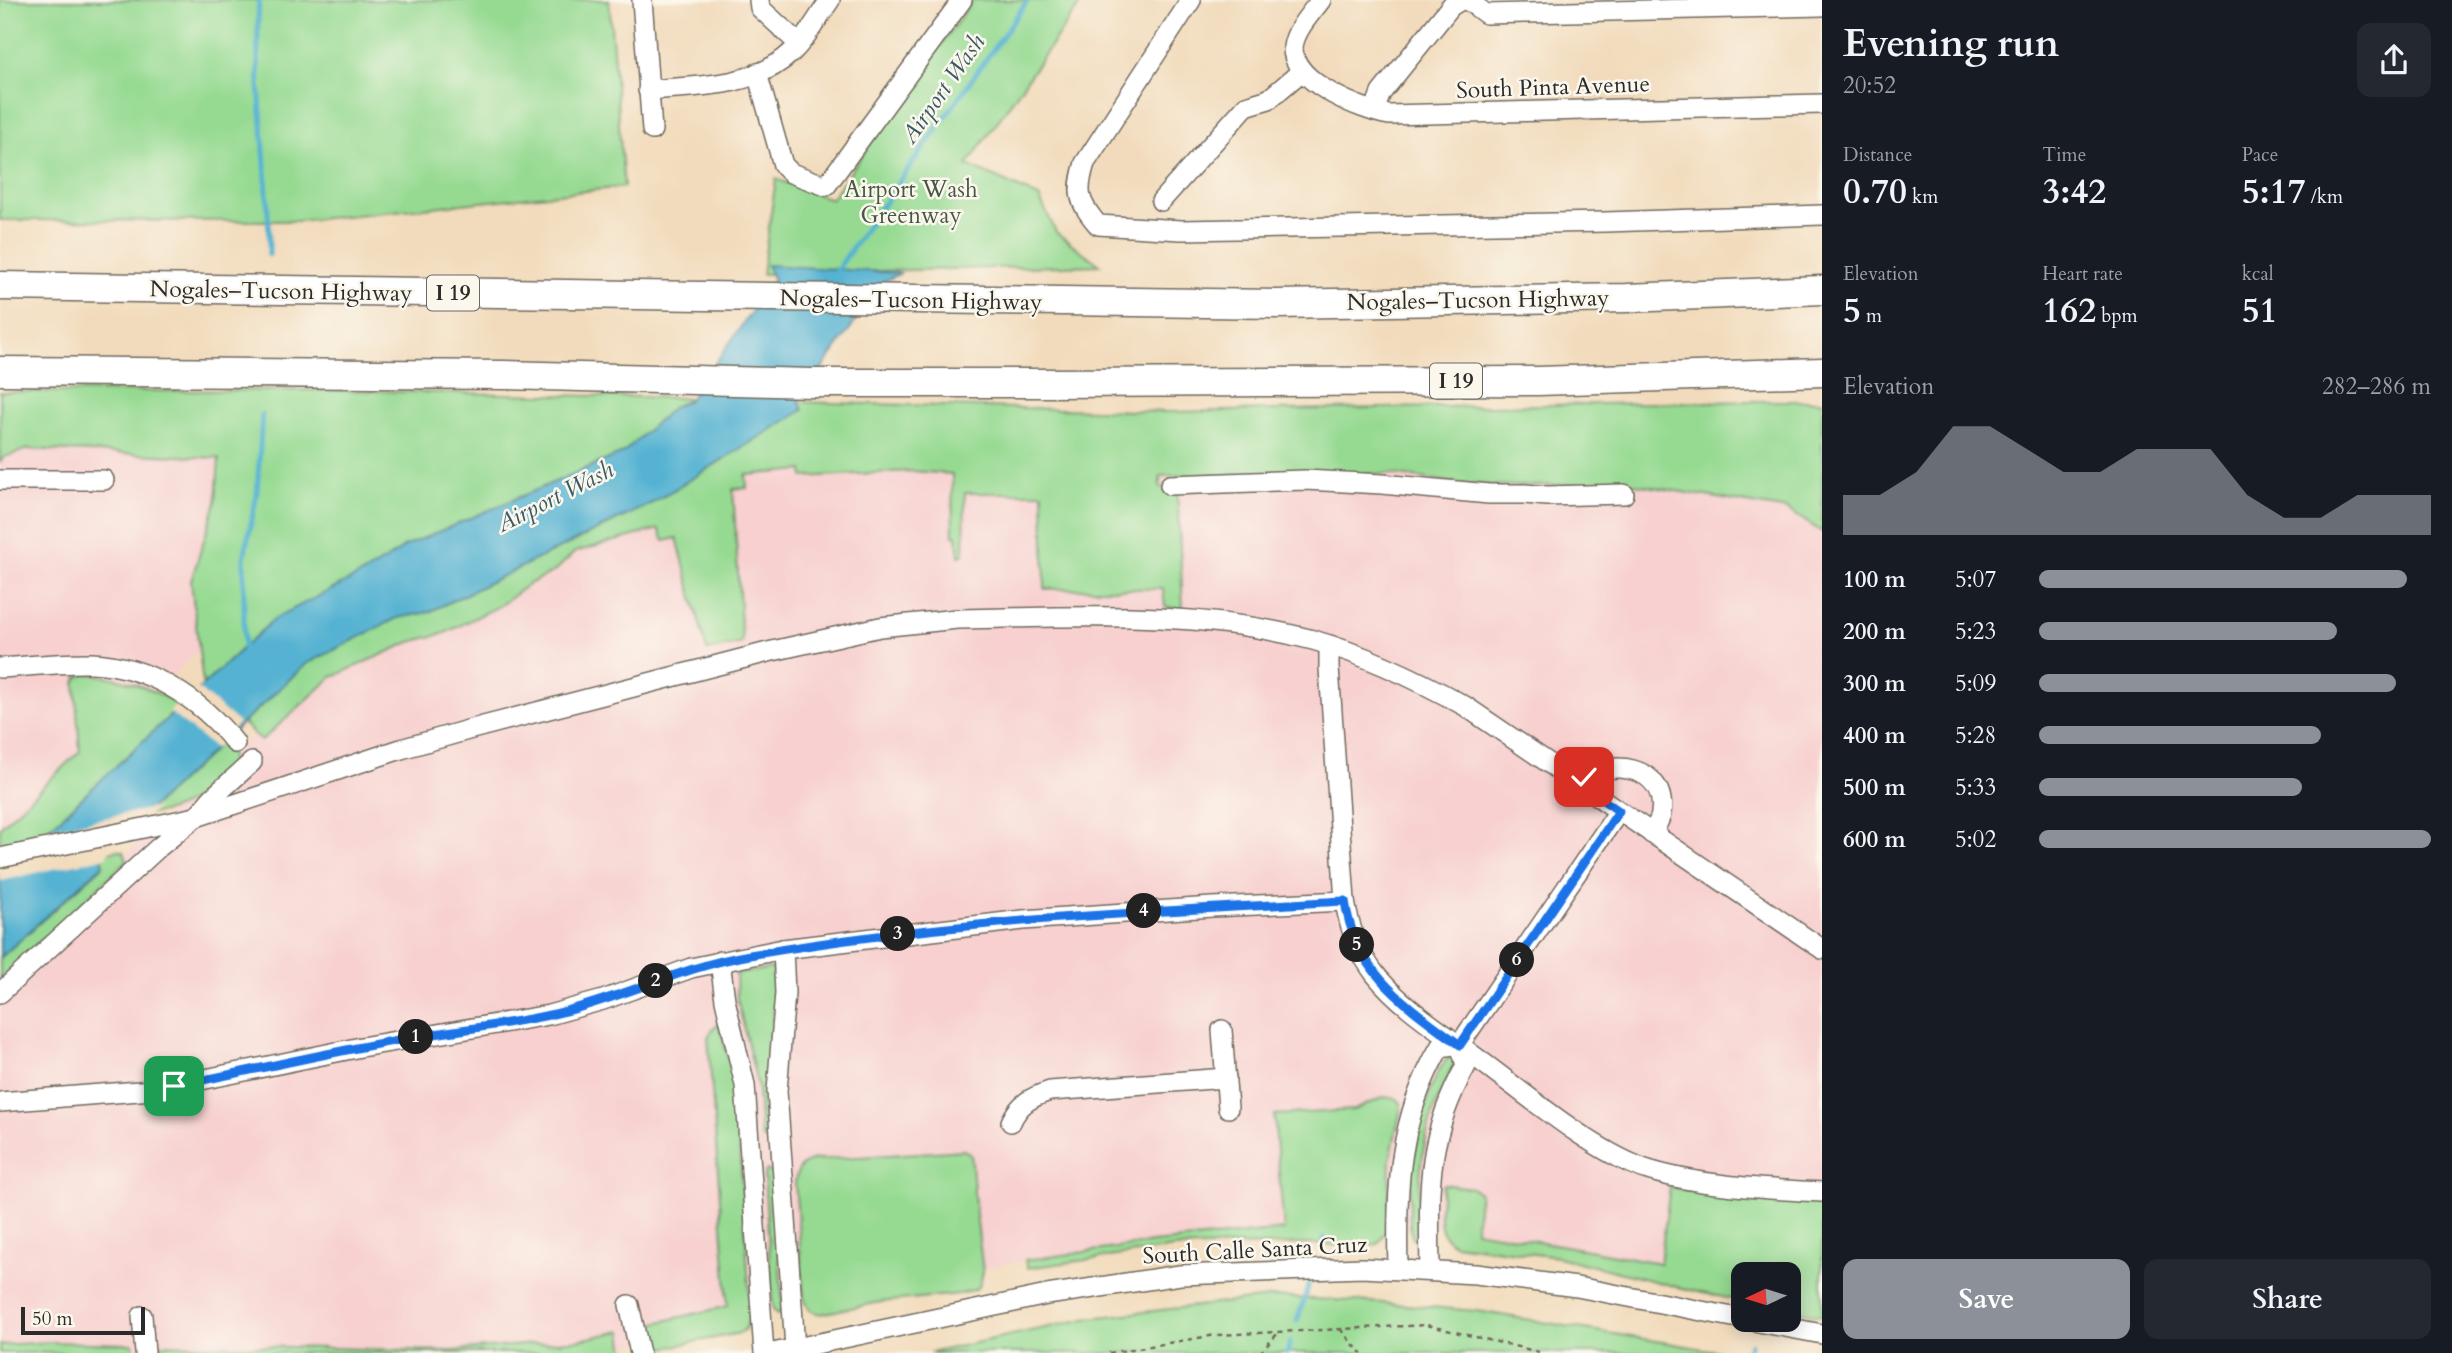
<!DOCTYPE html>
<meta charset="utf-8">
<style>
body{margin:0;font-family:Cardo,serif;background:#242831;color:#f1f3f6;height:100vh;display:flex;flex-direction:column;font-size:26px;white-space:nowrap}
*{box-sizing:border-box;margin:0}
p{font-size:23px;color:#9ea1a6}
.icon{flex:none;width:38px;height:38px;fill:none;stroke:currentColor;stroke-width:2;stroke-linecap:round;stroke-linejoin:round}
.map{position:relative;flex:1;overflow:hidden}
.panel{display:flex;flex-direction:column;background:#171b24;width:630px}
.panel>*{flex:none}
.needle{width:46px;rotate:266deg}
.tools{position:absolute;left:1731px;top:1262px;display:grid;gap:14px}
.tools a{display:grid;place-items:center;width:70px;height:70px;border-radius:14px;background:#171b24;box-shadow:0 4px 18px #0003;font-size:35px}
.scale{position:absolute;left:21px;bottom:18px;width:124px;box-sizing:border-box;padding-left:7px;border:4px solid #2b2b2b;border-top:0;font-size:19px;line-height:24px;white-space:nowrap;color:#2b2b2b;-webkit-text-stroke:5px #fbf7ec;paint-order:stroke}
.pin{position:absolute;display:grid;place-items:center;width:60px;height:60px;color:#fff;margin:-30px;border-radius:14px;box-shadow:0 4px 10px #0006}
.km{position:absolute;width:35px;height:35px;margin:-18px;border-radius:50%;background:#222;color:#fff;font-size:19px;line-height:35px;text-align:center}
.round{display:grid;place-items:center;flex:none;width:74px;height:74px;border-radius:14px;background:#242831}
.headline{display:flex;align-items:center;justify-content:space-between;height:119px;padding:0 21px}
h1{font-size:38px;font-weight:700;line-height:52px}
.stats{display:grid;grid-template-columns:repeat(3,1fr);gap:10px;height:119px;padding:7px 21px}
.stats div{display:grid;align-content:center}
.stats b{font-size:35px;font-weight:700}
.stats small{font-size:19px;font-weight:400}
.stats p{font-size:19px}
.chart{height:196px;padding:14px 21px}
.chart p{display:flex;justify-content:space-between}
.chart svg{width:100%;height:126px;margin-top:7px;fill:#8c9099;opacity:.7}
.cta{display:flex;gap:14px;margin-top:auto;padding:14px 21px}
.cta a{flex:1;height:80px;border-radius:14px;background:#8c9099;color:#fff;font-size:28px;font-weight:700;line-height:80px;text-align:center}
.cta a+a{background:#242831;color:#f1f3f6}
ul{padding:0 21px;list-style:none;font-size:23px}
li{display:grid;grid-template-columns:112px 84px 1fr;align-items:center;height:52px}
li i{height:18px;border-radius:9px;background:#8c9099}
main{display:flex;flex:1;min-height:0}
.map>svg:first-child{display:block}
.built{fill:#f7d0cf}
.green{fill:#96da92;stroke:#60825e;stroke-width:2}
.water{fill:#54b2d2;stroke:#406e7e;stroke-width:2}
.pier{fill:#f2dbbc}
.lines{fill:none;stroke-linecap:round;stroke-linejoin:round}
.stream{stroke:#54b2d2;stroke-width:5}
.minor-casing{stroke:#71695e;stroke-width:22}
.highway-casing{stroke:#71695e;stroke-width:31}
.path{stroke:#71695e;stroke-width:2.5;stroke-dasharray:5 5;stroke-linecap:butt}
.minor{stroke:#fff;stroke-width:19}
.highway{stroke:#fff;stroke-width:28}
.route-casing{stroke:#fff;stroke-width:14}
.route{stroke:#1a73e8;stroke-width:9}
.labels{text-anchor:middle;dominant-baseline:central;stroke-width:5;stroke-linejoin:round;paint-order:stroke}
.shield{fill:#fbf7ec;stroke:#696865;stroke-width:2}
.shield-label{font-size:21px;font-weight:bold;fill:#2b2b2b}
.street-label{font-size:23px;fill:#2b2b2b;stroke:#fbf7ec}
.park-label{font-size:23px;fill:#465745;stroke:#fbf7ec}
.water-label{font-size:24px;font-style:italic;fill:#395a65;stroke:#fbf7ec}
</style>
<main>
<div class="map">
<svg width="1822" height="1353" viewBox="0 0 1822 1353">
<rect width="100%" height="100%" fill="#fbf7ec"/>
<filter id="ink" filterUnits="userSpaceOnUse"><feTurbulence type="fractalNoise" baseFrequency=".0143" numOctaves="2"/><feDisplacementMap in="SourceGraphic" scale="14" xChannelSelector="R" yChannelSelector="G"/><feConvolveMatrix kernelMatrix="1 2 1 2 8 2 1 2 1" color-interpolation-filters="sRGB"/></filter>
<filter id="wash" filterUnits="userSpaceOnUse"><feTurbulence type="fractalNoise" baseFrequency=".00686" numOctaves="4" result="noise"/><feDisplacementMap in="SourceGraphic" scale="28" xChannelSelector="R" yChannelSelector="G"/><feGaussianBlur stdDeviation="1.57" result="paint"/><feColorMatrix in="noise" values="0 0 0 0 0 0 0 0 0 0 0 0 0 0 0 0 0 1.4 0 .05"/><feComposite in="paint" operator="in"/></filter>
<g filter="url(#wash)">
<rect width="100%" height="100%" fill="#f2dbbc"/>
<!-- built -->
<g class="built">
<path d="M0 445 563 450 218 631 0 848Z"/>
<path d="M743 456 1822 483V1292L1788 1274H1743V1278L1449 1224 1297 1228 1153 1243 1025 1260 724 1319 603 1353H0V971L272 718 340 666 583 542Z"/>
</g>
<!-- green -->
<g class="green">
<path d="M0 0H609L624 187 298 221 0 220Z"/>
<path d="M973 0H1083L967 165 1039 197 1056 232 1100 265 762 274 776 179 831 199Z"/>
<path d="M315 390 691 398 673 407 623 453 405 546 380 565 274 619 203 685 191 581 216 502 219 458 28 449 4 457 0 462V392Z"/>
<path d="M1757 401H1822V532L1788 510 1629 483 1516 486 1464 484 1392 474 1305 473 1160 476V487L1177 488 1183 609 1165 607 1163 589H1045L1043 493H965L964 554 959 556 957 535H953L952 474 911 471 804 477 803 470 746 475 747 488 733 489 742 643 707 651 677 538 664 541 659 529 575 552 555 571 529 584 499 606 445 633 410 642 332 677 261 741 243 723 306 664 397 618 429 612 652 503 803 410 798 402 1169 412Z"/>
<path d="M86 674C123 677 149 687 181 706L36 841 0 847V827L80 751 75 683 78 677Z"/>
<path d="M221 743 231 756V766C198 796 191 810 144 815Z"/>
<path d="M117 850 124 852 127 861 0 979V958L103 866V853Z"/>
<path d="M773 968 774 1004 767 1086 770 1136 765 1140 761 1137 758 1088 737 998 736 974Z"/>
<path d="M719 1024 735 1082 751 1316 745 1329 740 1333 664 1348 654 1342 647 1325 728 1306 708 1037 714 1027Z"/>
<path d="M1455 1054 1457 1063C1424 1112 1416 1177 1419 1235L1416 1239H1413C1401 1210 1423 1063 1455 1054Z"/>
<path d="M1384 1097 1397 1099 1401 1103V1108L1390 1160 1388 1228 1378 1244 1364 1246 1303 1244 1174 1248 1028 1268 1025 1260 1153 1243 1284 1230 1274 1115 1354 1110Z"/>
<path d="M964 1150 971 1155 972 1163 975 1206 983 1272 980 1285 976 1289 960 1294 881 1302 820 1314 810 1310 804 1298 795 1182C797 1169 801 1164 813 1160Z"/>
<path d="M767 1170 773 1173 783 1309 777 1314 773 1309 764 1175Z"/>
<path d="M1443 1184 1472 1188 1480 1193 1475 1230 1660 1263 1670 1187 1720 1195 1822 1203V1316L1789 1309 1788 1274H1743V1301L1702 1293 1558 1257 1454 1244C1434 1235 1440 1202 1443 1184Z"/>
<path d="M1277 1297 1371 1302 1477 1311 1728 1353H929L1090 1318Z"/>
<path d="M622 1331 625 1353H160V1344L452 1351 579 1340Z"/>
<path d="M50 1342 133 1344V1353H0V1345Z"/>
</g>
<!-- water -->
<path class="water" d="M767 265 901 273 884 281 799 401 803 410 652 503 429 612 397 618 306 664 103 853V865L0 958V874L274 619C317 595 365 577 405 546L623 453 673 407 689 400 774 280Z"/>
<!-- pier -->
<g class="pier">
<path d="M196 687 239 723 216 749 169 712Z"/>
<path d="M158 807 107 854V857L0 881V869L41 831Z"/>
</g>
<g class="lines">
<!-- stream -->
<g class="stream">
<path d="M259 0C253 85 270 170 269 255"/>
<path d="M834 274 1028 0"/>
<path d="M244 651V558L257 494 262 414"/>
<path d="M1323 1241 1324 1238"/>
<path d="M1297 1321 1309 1285"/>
<path d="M1287 1353 1290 1343"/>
<path d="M1746 1353 1751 1344"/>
</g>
</g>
</g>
<g filter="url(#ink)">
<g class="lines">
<!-- minor casing -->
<g class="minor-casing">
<g id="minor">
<path d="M642 0 652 130"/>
<path d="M759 0 760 8 799 44"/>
<path d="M1191 0 1085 163C1076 193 1078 201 1098 225L1181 230 1605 222 1822 215"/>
<path d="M1321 0C1311 13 1295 30 1293 47 1291 82 1361 110 1389 115L1822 104"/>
<path d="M1467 0 1486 14 1822 6"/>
<path d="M757 73 783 165 791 173 826 186 962 0"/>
<path d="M648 90C696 86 755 88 792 52 807 38 818 17 830 0"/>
<path d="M1374 111 1381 93 1451 6 1461 0"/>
<path d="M1161 201 1246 106 1269 99 1302 71"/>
<path d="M0 480H104"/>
<path d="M1170 485 1305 480 1382 484 1489 494H1525L1547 496 1624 494"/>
<path d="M0 668C31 666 62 662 92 663 148 665 202 700 235 743"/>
<path d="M1578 783C1607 756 1668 765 1661 814 1660 821 1655 827 1652 834"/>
<path d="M0 858 196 817 401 749 468 730 768 652 880 627 957 619C1075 617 1198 609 1313 640 1366 655 1417 679 1465 706L1822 949"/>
<path d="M1345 901C1349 928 1359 953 1375 974 1402 1008 1444 1033 1478 1059 1526 1094 1587 1147 1642 1168 1694 1186 1767 1189 1822 1192"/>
<path d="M783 949 785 993 777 1091 795 1348"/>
<path d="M720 961 725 1000 745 1085 764 1353"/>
<path d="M0 993 158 848 196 817 212 798 252 762"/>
<path d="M1222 1030 1228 1108"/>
<path d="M0 1102 152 1090 361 1047 549 1015 603 1000 691 968 783 949 1023 920 1212 907 1345 901 1329 668V645"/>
<path d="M1011 1122C1019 1104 1031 1097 1050 1091L1226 1078"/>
<path d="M1398 1269C1396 1188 1398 1119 1440 1047L1460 1044 1619 811"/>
<path d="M1430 1271C1429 1191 1425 1139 1466 1066L1460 1044"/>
<path d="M629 1305 640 1353"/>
<path d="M142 1316 145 1353"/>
<path d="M1748 1320 1822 1334"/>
<path d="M773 1353 1047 1295 1180 1275 1362 1268 1476 1274 1577 1287 1743 1319"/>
</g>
</g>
<!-- highway casing -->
<g class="highway-casing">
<g id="highway">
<path d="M0 286 1277 304 1627 298 1822 290"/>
<path d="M0 371 504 375 812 383H1040L1538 381 1822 372"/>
</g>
</g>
<!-- path -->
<g class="path">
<path d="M1340 1329 1359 1351 1363 1353"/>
<path d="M1109 1353 1216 1335 1426 1325 1543 1353"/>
<path d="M1260 1353 1279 1332"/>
</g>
<!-- minor -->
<use href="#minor" class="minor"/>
<!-- highway -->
<use href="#highway" class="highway"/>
</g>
</g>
<g class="lines" filter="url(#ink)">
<!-- route casing -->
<g class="route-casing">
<path id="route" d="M174 1086C255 1070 334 1051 415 1037 464 1029 514 1024 562 1012 626 996 685 966 750 955 947 920 1146 912 1345 901 1355 973 1406 1005 1460 1045L1619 811 1578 783 1584 777"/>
</g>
<!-- route -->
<use href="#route" class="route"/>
</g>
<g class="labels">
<!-- shield labels -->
<g class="shield">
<rect x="427" y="275.5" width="52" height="35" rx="5"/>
<rect x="1430" y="363.5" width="52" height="35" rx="5"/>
</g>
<g class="shield-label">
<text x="453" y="293">I 19</text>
<text x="1456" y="381">I 19</text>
</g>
<!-- street labels -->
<g class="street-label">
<text transform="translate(1553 87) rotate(-2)">South Pinta Avenue</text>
<text transform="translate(281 291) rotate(1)">Nogales–Tucson Highway</text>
<text transform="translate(911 300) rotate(1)">Nogales–Tucson Highway</text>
<text transform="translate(1478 300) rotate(-1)">Nogales–Tucson Highway</text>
<text transform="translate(1255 1250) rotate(-3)">South Calle Santa Cruz</text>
</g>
<!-- park labels -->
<g class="park-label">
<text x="911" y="189">Airport Wash<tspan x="911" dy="26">Greenway</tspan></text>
</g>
<!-- water labels -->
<g class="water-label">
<text transform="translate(943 89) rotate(-55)">Airport Wash</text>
<text transform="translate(555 497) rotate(-27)">Airport Wash</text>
</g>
</g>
</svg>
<div class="tools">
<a><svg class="needle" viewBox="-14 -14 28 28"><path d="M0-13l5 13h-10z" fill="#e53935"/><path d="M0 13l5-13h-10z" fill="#9ea1a6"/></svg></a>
</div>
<div class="scale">50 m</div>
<div class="pin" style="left:174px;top:1086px;background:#1e9e55"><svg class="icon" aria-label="arrive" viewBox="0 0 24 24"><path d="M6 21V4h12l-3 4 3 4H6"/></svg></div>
<div class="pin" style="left:1584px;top:777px;background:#d93025"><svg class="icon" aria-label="check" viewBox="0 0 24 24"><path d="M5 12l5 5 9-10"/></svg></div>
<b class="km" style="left:416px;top:1037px">1</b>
<b class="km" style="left:656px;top:981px">2</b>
<b class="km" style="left:898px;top:934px">3</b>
<b class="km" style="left:1144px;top:911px">4</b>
<b class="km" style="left:1357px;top:945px">5</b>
<b class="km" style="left:1517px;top:960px">6</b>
</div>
<section class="panel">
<div class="headline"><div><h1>Evening run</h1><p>20:52</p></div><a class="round"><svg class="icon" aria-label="share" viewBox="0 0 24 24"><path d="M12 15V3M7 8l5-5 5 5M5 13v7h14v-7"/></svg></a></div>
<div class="stats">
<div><p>Distance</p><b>0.70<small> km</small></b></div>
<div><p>Time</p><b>3:42</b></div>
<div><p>Pace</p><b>5:17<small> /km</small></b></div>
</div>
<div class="stats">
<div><p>Elevation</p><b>5<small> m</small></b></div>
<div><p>Heart rate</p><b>162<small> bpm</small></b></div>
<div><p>kcal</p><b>51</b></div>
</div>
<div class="chart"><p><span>Elevation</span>282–286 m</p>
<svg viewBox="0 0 160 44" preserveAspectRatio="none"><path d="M0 44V30L10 30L20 22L30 6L40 6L50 14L60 22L70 22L80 14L90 14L100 14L110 30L120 38L130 38L140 30L150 30L160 30V44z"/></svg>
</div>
<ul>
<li><b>100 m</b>5:07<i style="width:94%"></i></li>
<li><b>200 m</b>5:23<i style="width:76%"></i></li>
<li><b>300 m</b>5:09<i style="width:91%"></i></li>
<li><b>400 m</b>5:28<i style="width:72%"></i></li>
<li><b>500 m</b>5:33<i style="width:67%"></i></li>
<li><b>600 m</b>5:02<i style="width:100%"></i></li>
</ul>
<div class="cta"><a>Save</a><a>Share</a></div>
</section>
</main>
